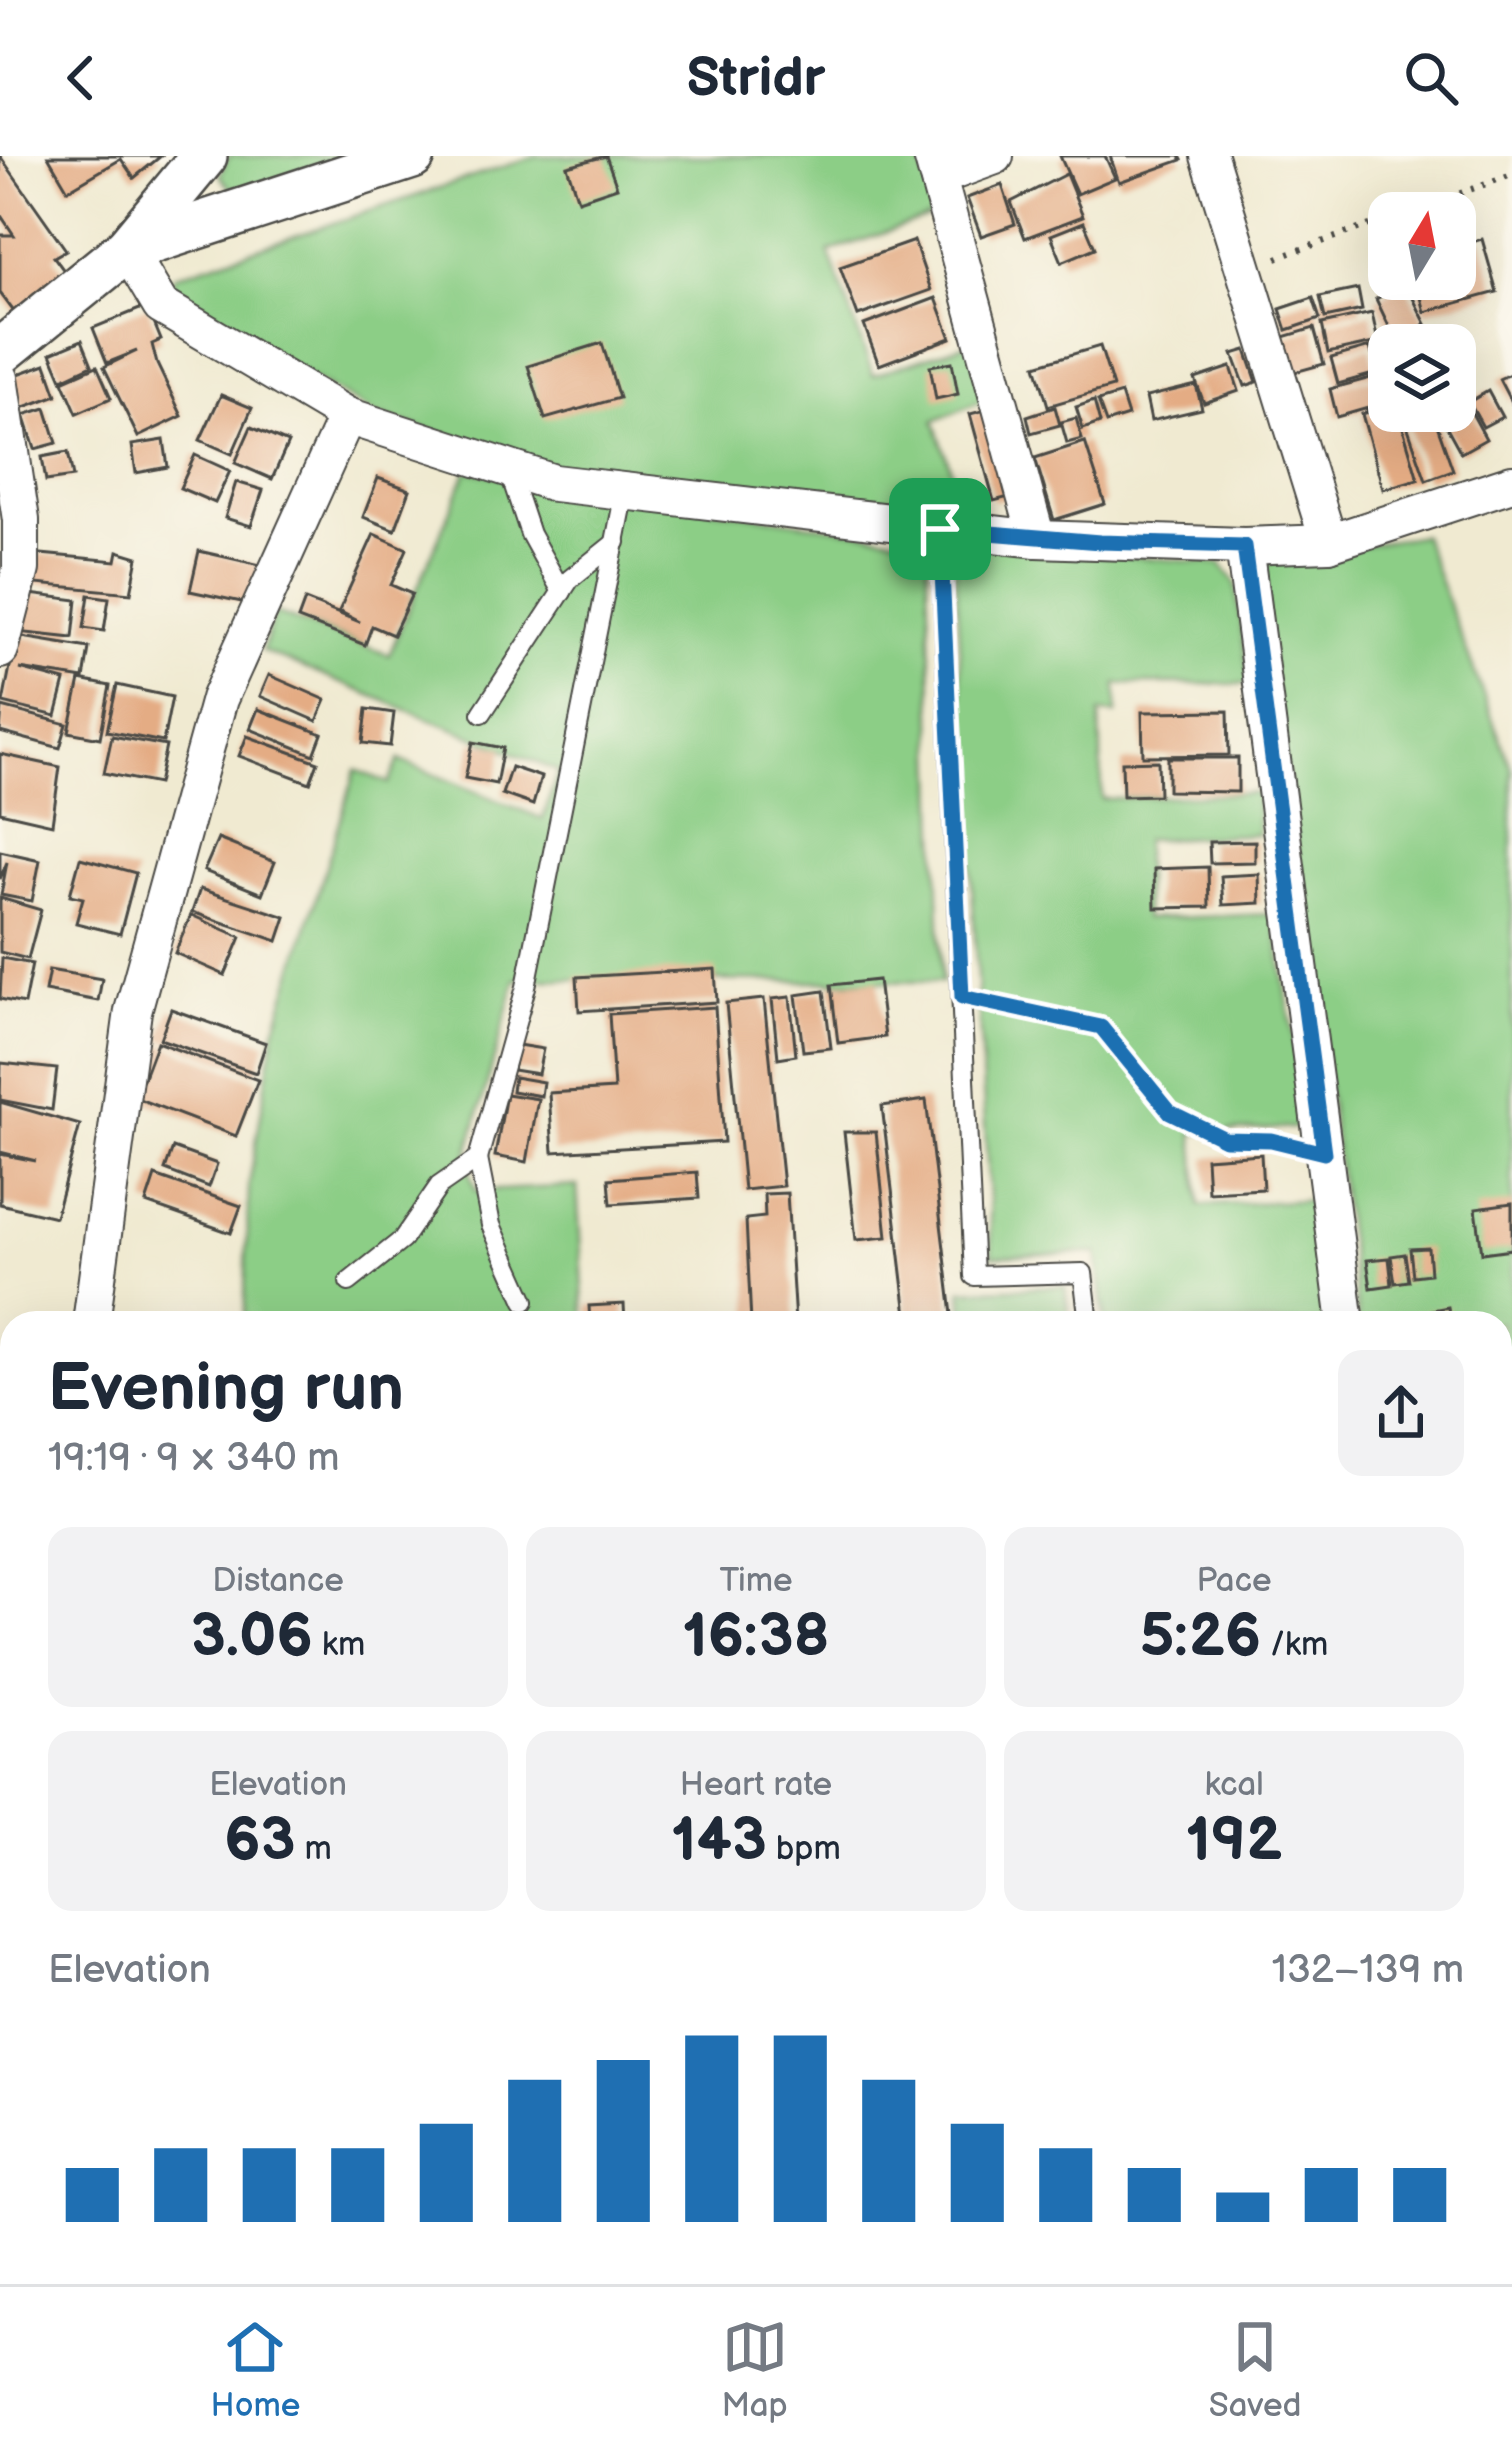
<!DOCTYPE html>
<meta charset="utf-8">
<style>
body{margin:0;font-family:"Balsamiq Sans",sans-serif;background:#f2f2f3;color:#1f2937;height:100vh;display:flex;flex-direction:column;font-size:45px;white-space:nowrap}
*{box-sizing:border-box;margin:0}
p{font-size:39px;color:#747a83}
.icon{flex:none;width:66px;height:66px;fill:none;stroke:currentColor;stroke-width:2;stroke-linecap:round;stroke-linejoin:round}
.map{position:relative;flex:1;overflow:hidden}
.details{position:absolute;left:0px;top:1155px;width:1512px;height:975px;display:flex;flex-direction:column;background:#fff;border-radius:36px 36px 0 0;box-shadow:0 12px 48px #0002}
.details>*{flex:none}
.needle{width:78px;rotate:10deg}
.tools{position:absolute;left:1368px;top:36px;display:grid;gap:24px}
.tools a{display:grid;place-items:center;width:108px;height:108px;border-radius:24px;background:#fff;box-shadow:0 12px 48px #0002;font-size:60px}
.pin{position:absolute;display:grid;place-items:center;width:102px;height:102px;color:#fff;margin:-51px;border-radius:24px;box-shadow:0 6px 18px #0006}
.round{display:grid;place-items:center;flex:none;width:126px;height:126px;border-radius:24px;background:#f2f2f3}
.headline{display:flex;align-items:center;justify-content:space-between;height:204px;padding:0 48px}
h1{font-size:66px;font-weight:800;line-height:90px}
.figures{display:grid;grid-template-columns:repeat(3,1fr);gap:18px;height:204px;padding:12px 48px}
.figures div{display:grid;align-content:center;border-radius:24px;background:#f2f2f3;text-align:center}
.figures b{font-size:60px;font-weight:800}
.figures small{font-size:33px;font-weight:400}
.figures p{font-size:33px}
.chart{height:336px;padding:24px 48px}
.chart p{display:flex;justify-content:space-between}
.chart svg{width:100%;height:216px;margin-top:12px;stroke:#1f6fb2;stroke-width:6}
header{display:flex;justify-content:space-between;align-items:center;height:156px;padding:0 48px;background:#fff;font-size:54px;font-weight:800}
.tabs{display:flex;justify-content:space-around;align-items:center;height:168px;border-top:3px solid #e0e1e3;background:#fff;font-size:33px;color:#747a83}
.tabs a{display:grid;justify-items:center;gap:6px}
.tabs .active{color:#1f6fb2}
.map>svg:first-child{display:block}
.green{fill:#8cce86;stroke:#5c7c58;stroke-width:3}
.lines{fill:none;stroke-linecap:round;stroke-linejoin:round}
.stream{stroke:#61c2df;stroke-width:10}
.building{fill:#e4ac84}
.service-casing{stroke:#494844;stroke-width:22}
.minor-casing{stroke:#494844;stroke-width:40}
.tertiary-casing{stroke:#494844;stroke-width:50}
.path{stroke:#494844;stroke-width:6;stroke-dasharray:3 9;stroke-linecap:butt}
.service{stroke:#fff;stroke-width:18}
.minor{stroke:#fff;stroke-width:36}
.tertiary{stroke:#fff;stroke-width:45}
.route-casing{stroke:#fff;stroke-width:24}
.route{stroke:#1f6fb2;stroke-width:15}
</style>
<header><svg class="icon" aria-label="back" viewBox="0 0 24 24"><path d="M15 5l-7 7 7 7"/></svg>Stridr<svg class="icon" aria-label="search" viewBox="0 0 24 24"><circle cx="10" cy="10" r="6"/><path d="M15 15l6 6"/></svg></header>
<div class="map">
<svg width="1512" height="2128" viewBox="0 0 1512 2128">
<rect width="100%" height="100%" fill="#fbf7ec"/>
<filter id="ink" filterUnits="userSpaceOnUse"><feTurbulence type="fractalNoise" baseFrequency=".00833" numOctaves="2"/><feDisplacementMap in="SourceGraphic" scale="24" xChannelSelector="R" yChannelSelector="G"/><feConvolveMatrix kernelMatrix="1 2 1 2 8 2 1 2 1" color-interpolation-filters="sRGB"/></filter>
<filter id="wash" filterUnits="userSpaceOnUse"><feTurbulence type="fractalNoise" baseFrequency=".004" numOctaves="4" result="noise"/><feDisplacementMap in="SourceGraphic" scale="48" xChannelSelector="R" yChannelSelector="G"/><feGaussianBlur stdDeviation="2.7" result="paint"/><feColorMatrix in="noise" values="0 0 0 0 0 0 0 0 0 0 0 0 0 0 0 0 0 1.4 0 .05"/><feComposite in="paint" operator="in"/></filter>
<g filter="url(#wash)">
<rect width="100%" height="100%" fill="#f0ead1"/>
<!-- green -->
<g class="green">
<path d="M229 0H354L234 37 220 19Z"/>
<path d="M536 0H918L939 58 829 96 873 219 972 186 989 242 934 265 968 362 592 321 377 259 183 149 171 134 174 120Z"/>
<path d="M467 315 921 385 927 392 942 826 516 823 466 1004 476 1035 577 1030 585 1167H244L249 1029 275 874 356 614 389 627 399 604 543 663 558 615 262 495 275 457 389 499Z"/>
<path d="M1422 379 1512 614V1234L1500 1235V1167H1359L1259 414 1266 407Z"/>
<path d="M964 387 1221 408 1235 426 1249 528H1117V558L1100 557 1102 643 1257 637 1258 678 1144 684V763L1274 758 1307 971 1194 977 1200 1050 1309 1044 1328 1167H1105L1097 1097 992 1100 954 393Z"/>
<path d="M1065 1130 1069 1167H965L962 1134Z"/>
<path d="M1500 1332 1512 1333V1471L1500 1442Z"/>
<rect x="0" y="1376" width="12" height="106"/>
<path d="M1500 1478 1512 1530V1569L1500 1571Z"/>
<path d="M0 1539H12V1647L0 1653Z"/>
<path d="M1512 1674V1953L1500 1903V1683Z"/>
<path d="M0 1835 12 1838V2118H133L107 2128H0Z"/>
<path d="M558 2118H638L639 2128H558Z"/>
<path d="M1085 2118H1164L1165 2128H1086Z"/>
</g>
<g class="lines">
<!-- stream -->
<g class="stream">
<path d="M1500 1556 1512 1555"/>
<path d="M0 1845 12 1849"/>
</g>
</g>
<g id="blocks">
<!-- building -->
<g class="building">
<path d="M0 0 66 94 54 101 65 116 15 157 0 137V79H14L0 58Z"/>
<path d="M48 0H161L134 22 121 3 68 34Z"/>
<path d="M606 0 617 31 578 44 567 10Z"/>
<path d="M1060 0H1105L1115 22 1077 38Z"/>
<path d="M1110 0H1180L1182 4 1119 26Z"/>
<path d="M1066 18 1083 60 1025 82 1011 46Z"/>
<path d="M1002 29 1015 68 981 80 967 42Z"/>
<path d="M1084 66 1095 92 1062 106 1051 79Z"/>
<path d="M1482 83 1497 136 1425 156 1416 123H1455V91Z"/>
<path d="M914 85 931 134 858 160 840 111Z"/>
<path d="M1389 87V116L1379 118 1374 89Z"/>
<path d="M1406 128 1426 168 1395 183 1376 143Z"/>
<path d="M1358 133 1362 154 1325 162 1320 141Z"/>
<path d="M936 142 951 182 879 209 864 169Z"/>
<path d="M1313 142 1320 163 1287 174 1280 153Z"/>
<path d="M147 150 161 184 152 188 157 208 182 260 138 281 104 211 137 195 107 207 93 172Z"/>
<path d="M1372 157 1378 186 1328 197 1322 168Z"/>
<path d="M1314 172 1324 208 1288 218 1277 183Z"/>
<path d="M82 184 92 209 62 223 51 197Z"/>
<path d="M602 187 619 242 545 263 528 210Z"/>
<path d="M1100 190 1113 231 1048 250 1036 209Z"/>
<path d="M1370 191 1377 217 1338 228 1331 202Z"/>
<path d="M1246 194 1257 226 1245 230 1233 198Z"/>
<path d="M952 206 958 238 936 243 930 210Z"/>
<path d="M46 208 57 239 22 252 10 221Z"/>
<path d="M97 210 111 242 77 257 63 225Z"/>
<path d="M1231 211 1239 235 1204 247 1195 223Z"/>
<path d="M1389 217V246L1337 261 1330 233Z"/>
<path d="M1512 217V248L1499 223Z"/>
<path d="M1455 226 1486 283 1461 297 1438 255H1455Z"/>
<path d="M1196 229 1202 253 1151 265 1146 241Z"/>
<path d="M1488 235 1502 261 1483 271 1469 246Z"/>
<path d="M1121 238 1128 260 1106 267 1098 245Z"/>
<path d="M221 239 252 252 232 298 200 284Z"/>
<path d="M1094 245 1100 267 1083 273 1076 251Z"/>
<path d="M1389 250V255H1398L1418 323 1383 333 1362 258Z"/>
<path d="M1055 251 1060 269 1031 277 1027 260Z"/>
<path d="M46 252 57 287 35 293 24 259Z"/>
<path d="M989 253 1013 340 994 345 970 258Z"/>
<path d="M1402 255H1432L1453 314 1426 324Z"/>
<path d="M1076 262 1082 283 1067 287 1061 266Z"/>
<path d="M251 271 288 287 272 323 235 307Z"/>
<path d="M164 284 168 311 136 317 132 289Z"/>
<path d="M1085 286 1105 348 1054 364 1035 302Z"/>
<path d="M68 296 73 321 46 325 42 301Z"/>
<path d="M195 299 230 315 215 347 180 332Z"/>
<path d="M378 322 410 334 395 374 363 361Z"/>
<path d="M236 326 263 334 251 370 225 362Z"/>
<path d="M374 378 407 393 391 429 412 438 393 479 372 470 365 489 298 463 305 444 360 466 339 455Z"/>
<path d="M118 395 138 401 131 437 25 427 29 397 116 405Z"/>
<path d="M199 395 260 409 251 448 190 435Z"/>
<path d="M22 437 77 444 73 482 17 476Z"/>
<path d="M89 439 109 442 104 475 84 472Z"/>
<path d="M16 480 89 492 84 523 20 513 65 525 56 560 3 547Z"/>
<path d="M269 519 326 544 317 565 260 540Z"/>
<path d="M80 524 110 530 100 582 69 576Z"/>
<path d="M117 529 172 541 163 586 107 575Z"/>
<path d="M2 551 67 568 60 592 0 576Z"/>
<path d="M258 553 322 578 314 599 250 573Z"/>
<path d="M367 553 394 557 390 590 363 587Z"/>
<path d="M1228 555 1229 599 1143 600 1142 556Z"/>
<path d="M112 580 166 590 158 628 104 617Z"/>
<path d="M247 580 318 606 310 627 239 600Z"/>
<path d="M473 586 503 592 496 628 465 622Z"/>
<path d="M0 598 60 611 52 668 0 656Z"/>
<path d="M1168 602H1238V636L1168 635Z"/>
<path d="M1158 605 1159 639 1123 640 1122 606Z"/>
<path d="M511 611 541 621 533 649 502 638Z"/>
<path d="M218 683 275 706 262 738 204 715Z"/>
<path d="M1255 685V706L1210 707 1209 686Z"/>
<path d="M0 695 40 704 32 745 1 739 7 706 0 723Z"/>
<path d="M80 702 136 717 120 778 76 767 83 742 70 739Z"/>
<path d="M1208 711 1209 751 1155 752 1154 713Z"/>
<path d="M1259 718 1260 747 1223 749 1221 720Z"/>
<path d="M200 733 286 761 278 785 192 756Z"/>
<path d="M0 742 41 754 28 803 0 796Z"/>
<path d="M191 759 241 781 225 819 175 797Z"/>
<path d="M2 802 32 808 24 848 0 843Z"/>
<path d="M715 813 717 846 579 855 577 821Z"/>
<path d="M49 814 102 823 98 845 45 835Z"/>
<path d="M878 824 885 881 838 887 831 829Z"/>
<path d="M824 835 831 892 803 895 796 839Z"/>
<path d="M790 841 796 899 778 902 772 843Z"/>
<path d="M764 843 783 1030 744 1034 726 847Z"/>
<path d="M715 851 724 986 553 996 549 937 614 933 609 858Z"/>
<path d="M171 853 266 887 256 917 160 883Z"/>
<path d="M157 886 258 924 236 980 136 942Z"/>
<path d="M518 889 543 893 538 918 513 914Z"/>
<path d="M1 907 57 913 52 954 0 944Z"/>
<path d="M514 921 543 926 541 940 512 935Z"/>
<path d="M506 938 538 943 527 1006 495 1000Z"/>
<path d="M926 944 953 1167H908L882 950Z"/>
<path d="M0 946 80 969 55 1061 0 1048V998L36 1005 0 996Z"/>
<path d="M844 976H876L887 1081 856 1084Z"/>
<path d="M173 992 217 1008 209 1031 165 1014Z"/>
<path d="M1261 998 1263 1033 1208 1036 1206 1002Z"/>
<path d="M697 1016 699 1042 611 1048 609 1023Z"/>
<path d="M155 1020 241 1050 231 1077 146 1047Z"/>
<path d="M787 1037 795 1167H751L746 1063 765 1061 764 1038Z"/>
<path d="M1512 1047V1093L1482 1097 1476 1052Z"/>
<path d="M1428 1092 1430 1118 1413 1120 1410 1093Z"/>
<path d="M1405 1098 1409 1125 1395 1127 1391 1100Z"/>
<path d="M1389 1102 1392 1129 1371 1132 1367 1104Z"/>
<path d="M624 1148 625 1167H590L589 1150Z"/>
<path d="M1448 1151 1451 1167H1374V1165Z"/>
</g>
</g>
</g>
<g filter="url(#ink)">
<use href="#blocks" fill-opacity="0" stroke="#494844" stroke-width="3"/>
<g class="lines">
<!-- service casing -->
<g class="service-casing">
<g id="service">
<path d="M509 315 530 378 562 436"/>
<path d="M940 373 974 1120 1083 1117 1089 1167"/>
<path d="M482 557 570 423 616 386"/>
<path d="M478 1003 491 1069 525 1145"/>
<path d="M349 1126 402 1084 439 1030 478 1003 526 831 625 336"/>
</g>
</g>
<!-- minor casing -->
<g class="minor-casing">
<g id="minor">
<path d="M932 0 1037 383"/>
<path d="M1209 0 1329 387"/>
<path d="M938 21 995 0"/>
<path d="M127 93 161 150 347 260 554 327 1037 383 1244 390 1329 387 1512 327"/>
<path d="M0 222 21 364V413L0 494"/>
<path d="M1244 390 1346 1167"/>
<path d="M91 1167 133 855 219 543 347 260"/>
<path d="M0 1365H12"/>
<path d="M1500 1419 1512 1423"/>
<path d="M0 1646 12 1647"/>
<path d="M1011 2128V2118"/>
</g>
</g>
<!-- tertiary casing -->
<g class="tertiary-casing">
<g id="tertiary">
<path d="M127 93 204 0"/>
<path d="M0 196 127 93 412 0"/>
</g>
</g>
<!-- path -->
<g class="path">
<path d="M1403 57 1512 19"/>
<path d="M1277 102 1389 62"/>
<path d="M989 848 1101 871 1170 956 1225 983 1285 988"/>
</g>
<!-- service -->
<use href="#service" class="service"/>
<!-- minor -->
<use href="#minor" class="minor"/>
<!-- tertiary -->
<use href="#tertiary" class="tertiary"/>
</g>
</g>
<g class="lines" filter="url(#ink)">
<!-- route casing -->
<g class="route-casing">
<path id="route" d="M940 373 1100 386 1244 390 1324 997 1271 984 1225 983 1170 956 1101 871 962 841Z"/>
</g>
<!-- route -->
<use href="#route" class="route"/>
</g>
</svg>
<div class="tools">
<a><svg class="needle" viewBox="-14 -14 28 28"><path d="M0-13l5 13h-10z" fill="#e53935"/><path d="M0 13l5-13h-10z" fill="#747a83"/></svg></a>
<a><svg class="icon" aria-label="layers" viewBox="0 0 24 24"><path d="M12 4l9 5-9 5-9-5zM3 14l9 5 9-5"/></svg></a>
</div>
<div class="pin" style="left:940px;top:373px;background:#1e9e55"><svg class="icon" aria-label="arrive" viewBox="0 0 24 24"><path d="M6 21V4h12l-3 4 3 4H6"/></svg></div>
<section class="details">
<div class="headline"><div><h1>Evening run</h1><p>19:19 · 9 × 340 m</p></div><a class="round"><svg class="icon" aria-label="share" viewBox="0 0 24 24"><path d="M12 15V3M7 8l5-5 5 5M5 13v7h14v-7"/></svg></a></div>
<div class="figures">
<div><p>Distance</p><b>3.06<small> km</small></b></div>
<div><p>Time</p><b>16:38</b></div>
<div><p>Pace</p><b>5:26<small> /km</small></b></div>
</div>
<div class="figures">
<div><p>Elevation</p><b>63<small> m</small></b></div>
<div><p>Heart rate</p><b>143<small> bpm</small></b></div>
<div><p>kcal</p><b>192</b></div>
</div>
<div class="chart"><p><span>Elevation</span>132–139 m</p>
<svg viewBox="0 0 160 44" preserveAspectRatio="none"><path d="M5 44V33M15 44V29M25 44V29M35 44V29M45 44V24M55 44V15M65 44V11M75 44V6M85 44V6M95 44V15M105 44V24M115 44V29M125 44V33M135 44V38M145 44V33M155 44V33"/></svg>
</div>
</section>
</div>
<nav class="tabs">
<a class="active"><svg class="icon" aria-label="home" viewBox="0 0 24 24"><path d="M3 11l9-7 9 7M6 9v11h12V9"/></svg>Home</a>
<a><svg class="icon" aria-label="map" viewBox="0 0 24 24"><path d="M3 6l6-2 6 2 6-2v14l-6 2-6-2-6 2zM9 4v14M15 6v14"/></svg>Map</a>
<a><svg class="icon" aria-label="saved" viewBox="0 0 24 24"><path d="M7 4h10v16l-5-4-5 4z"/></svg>Saved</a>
</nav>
